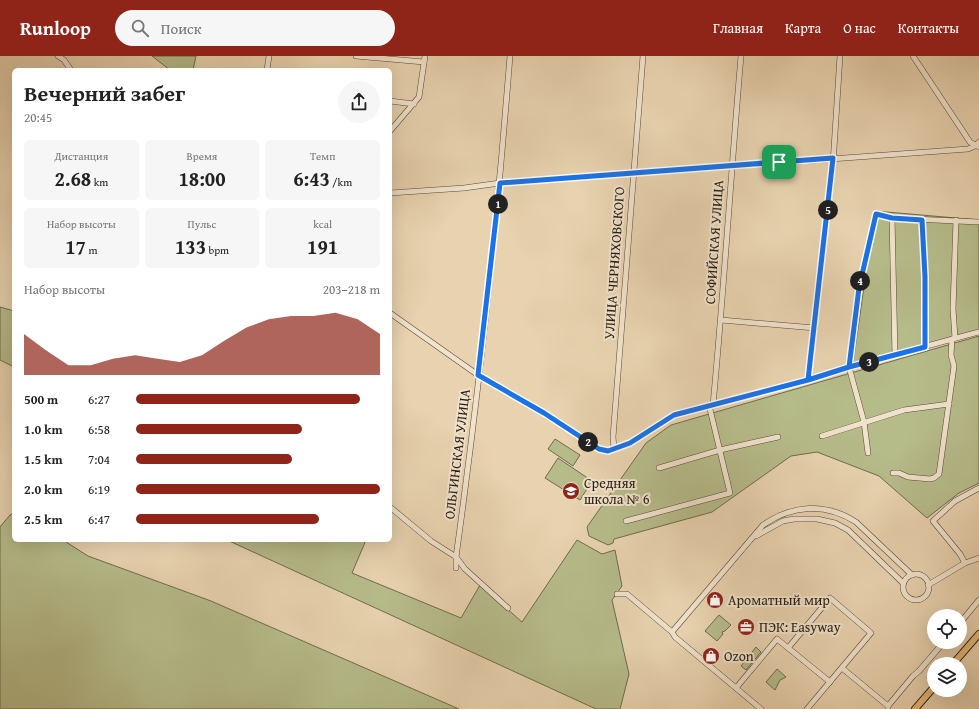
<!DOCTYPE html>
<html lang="ru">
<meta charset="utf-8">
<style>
body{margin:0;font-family:"Gentium Book Plus",serif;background:#f6f6f6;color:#222;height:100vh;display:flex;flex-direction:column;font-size:15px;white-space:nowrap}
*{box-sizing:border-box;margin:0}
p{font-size:13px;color:#767676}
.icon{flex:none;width:22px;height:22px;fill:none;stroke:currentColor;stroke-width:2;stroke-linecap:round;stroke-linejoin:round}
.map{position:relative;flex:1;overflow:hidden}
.drawer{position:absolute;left:12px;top:12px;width:380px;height:474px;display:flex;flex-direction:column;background:#fff;border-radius:6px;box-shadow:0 4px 16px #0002}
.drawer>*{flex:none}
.controls{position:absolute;left:927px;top:553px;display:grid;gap:8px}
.controls a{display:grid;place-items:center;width:40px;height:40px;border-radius:50%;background:#fff;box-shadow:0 4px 16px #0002;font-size:20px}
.pin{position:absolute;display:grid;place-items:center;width:34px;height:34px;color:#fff;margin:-17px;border-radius:8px;box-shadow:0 2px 6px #0006}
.km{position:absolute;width:20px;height:20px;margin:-10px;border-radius:50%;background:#222;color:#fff;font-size:11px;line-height:20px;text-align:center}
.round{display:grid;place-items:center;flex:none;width:42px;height:42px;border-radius:21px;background:#f6f6f6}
.overview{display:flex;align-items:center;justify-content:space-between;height:68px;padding:0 12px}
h1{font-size:22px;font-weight:800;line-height:30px}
.metrics{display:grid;grid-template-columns:repeat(3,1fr);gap:6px;height:68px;padding:4px 12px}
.metrics div{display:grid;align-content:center;border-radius:6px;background:#f6f6f6;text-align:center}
.metrics b{font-size:20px;font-weight:800}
.metrics small{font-size:11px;font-weight:400}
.metrics p{font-size:11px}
.chart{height:112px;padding:8px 12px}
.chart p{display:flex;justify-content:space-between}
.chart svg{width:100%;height:72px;margin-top:4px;fill:#8f2418;opacity:.7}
ul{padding:0 12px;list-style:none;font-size:13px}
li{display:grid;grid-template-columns:64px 48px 1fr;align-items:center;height:30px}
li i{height:10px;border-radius:5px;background:#8f2418}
header{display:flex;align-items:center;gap:24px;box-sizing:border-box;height:56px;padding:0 20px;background:#8f2418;color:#fff}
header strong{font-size:19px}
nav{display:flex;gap:22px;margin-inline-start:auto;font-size:14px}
.search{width:280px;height:36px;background:#f6f6f6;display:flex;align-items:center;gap:10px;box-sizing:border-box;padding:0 14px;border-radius:22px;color:#767676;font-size:15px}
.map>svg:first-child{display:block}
.green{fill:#b6bb8a;stroke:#6e6b4e}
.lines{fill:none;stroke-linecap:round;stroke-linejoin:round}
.minor-casing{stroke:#564938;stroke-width:6}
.major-casing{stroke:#261b11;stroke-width:8}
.minor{stroke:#f0e2cb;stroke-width:5}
.major{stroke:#e4b978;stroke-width:6}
.route-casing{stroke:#fff;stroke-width:8}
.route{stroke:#1a73e8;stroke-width:5}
.labels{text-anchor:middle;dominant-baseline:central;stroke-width:4;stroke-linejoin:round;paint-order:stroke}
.street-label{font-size:14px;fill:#261b11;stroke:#f0e2cb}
.poi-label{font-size:14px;fill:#261b11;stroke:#f0e2cb;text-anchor:start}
</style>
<header>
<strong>Runloop</strong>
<div class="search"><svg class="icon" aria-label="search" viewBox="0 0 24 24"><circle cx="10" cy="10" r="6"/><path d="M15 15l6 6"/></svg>Поиск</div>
<nav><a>Главная</a><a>Карта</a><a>О нас</a><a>Контакты</a></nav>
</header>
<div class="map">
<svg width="979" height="653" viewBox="0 0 979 653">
<rect width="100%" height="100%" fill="#e8d2af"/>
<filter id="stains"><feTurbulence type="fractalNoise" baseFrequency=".005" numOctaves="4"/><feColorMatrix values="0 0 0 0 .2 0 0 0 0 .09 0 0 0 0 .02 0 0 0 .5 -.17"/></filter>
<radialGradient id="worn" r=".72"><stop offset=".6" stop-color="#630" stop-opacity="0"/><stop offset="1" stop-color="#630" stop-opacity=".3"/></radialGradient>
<!-- green -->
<g class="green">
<path d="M152 0H196L193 14H170Z"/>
<path d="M875 155 979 164V274L894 298 853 307Z"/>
<path d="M0 251 14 255V311L0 304Z"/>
<path d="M979 280V427L959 437 927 462 879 420 817 396 791 400 712 456 614 483 613 487 608 489 589 480 587 471 646 387 671 369Z"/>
<path d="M555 383 580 399 573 410 548 393Z"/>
<path d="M558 402 592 425 580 444 545 422Z"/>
<path d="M14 457V484H63L88 500 211 545 459 653H0V471L10 459Z"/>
<path d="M227 484H366L352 517 461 562 480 529 522 566 577 484 602 498 615 494 622 530 612 544 629 618 620 653H596Z"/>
<path d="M719 559 731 569 725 575 722 576 723 578 717 585 705 575Z"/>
<path d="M756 591 761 596 746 614 741 610Z"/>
<path d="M777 613 786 621 780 624 775 634 766 626Z"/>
</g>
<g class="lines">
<!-- minor casing -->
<g class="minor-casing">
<g id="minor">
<path d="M58 0 64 4 71 14"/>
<path d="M356 0 424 6"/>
<path d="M913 0 970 86 979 91"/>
<path d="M267 14 269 0"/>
<path d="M390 45 414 48"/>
<path d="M390 75 419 41 425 0"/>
<path d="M390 137 464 132 500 127 968 93 975 90 979 86"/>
<path d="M892 162 895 299"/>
<path d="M922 164 925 221V291"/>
<path d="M390 257 478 319 544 357 599 393 608 395 630 387 674 359 808 324 849 311 979 276"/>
<path d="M721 264 815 272"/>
<path d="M955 282 953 253 956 164"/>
<path d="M808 324 833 108 840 0"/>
<path d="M713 349C724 233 731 116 741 0"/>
<path d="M822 380 904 354 949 348"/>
<path d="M614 392 613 381 643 0"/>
<path d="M868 397 864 366 849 311 859 232 876 158 892 162 979 166"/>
<path d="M659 412 720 394 778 381"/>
<path d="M893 417H899L908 421 930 423 934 422 939 418 954 310 951 299 952 283"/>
<path d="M390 451 431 485 456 501 465 513 508 552"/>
<path d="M626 465 730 437 709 349"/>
<path d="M756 480 783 465 794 463H817L835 467 848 474 903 527"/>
<path d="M965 507 960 498 933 465 955 445 979 432"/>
<path d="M456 512V501C479 335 497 168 510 0"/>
<circle cx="916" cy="531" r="13"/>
<path d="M928 529 965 507 979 502"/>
<path d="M617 538H627L672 576 675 581 761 653"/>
<path d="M960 567 979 544"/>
<path d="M672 576 763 469C792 449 825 446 856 466L912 519"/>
<path d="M788 592 830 542 871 577 807 653"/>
<path d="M842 612 888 650V652"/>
<path d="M736 632 777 583 830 626"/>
<path d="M888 650 913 620 919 615 944 586"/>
</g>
</g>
<!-- major casing -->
<g class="major-casing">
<g id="major">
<path d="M953 608 979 578"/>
<path d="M915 653 934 631"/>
</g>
</g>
<!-- minor -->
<use href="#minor" class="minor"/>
<!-- major -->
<use href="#major" class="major"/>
</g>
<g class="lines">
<!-- route casing -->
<g class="route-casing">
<path id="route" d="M779 106 500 127 478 319 544 357 599 393 608 395 630 387 674 359 808 324 849 311 925 291V221L922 164 892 162 876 158 859 232 849 311 808 324 833 102 779 106"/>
</g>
<!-- route -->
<use href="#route" class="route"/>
</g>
<!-- icons -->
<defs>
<g id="school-disc" transform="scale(0.9)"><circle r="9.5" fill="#8f2418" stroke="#f0e2cb"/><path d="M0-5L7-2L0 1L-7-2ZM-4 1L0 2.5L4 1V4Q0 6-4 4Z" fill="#fff"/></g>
<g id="shop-disc" transform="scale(0.9)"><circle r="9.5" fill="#8f2418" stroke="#f0e2cb"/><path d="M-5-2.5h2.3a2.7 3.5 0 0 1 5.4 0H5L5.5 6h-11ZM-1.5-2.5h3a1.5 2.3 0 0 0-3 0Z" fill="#fff"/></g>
<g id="office-disc" transform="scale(0.9)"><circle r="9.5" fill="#8f2418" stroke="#f0e2cb"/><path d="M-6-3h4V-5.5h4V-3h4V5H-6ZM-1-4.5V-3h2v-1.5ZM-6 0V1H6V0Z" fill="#fff"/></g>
</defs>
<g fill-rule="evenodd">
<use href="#school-disc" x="571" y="435"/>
<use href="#shop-disc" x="715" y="544"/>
<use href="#office-disc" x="746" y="571"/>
<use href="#shop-disc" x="711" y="600"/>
</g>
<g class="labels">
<!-- street labels -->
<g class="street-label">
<text transform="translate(714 186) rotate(-86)">СОФИЙСКАЯ УЛИЦА</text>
<text transform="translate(614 207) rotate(-86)">УЛИЦА ЧЕРНЯХОВСКОГО</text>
<text transform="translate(457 398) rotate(-83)">ОЛЬГИНСКАЯ УЛИЦА</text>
</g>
<!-- poi labels -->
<g class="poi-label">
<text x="584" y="427">Средняя<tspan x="584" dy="16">школа № 6</tspan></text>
<text x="728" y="544">Ароматный мир</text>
<text x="759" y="571">ПЭК: Easyway</text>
<text x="724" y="600">Ozon</text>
</g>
</g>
<rect width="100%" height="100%" filter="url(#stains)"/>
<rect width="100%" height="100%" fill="url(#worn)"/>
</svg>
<div class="controls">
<a><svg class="icon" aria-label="locate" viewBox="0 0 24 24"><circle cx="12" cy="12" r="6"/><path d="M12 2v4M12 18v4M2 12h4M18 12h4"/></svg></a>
<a><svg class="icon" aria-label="layers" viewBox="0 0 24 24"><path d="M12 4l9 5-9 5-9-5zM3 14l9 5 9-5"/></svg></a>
</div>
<div class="pin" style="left:779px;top:106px;background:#1e9e55"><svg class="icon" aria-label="arrive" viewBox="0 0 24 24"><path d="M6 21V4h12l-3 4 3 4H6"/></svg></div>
<b class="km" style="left:498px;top:148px">1</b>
<b class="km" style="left:588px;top:386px">2</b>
<b class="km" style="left:869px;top:306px">3</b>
<b class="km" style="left:860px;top:225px">4</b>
<b class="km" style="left:828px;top:154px">5</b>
<section class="drawer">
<div class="overview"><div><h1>Вечерний забег</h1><p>20:45</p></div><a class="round"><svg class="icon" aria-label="share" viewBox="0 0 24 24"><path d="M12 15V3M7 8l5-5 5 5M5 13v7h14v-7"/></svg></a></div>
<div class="metrics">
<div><p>Дистанция</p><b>2.68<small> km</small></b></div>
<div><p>Время</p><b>18:00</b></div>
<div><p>Темп</p><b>6:43<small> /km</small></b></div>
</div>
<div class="metrics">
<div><p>Набор высоты</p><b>17<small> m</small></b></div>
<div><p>Пульс</p><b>133<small> bpm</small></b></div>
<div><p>kcal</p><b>191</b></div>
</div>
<div class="chart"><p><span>Набор высоты</span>203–218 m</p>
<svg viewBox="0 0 160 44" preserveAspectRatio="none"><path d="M0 44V19L10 29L20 38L30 38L40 34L50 32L60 34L70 36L80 32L90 23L100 15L110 10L120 8L130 8L140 6L150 10L160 19V44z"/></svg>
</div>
<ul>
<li><b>500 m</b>6:27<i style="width:92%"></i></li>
<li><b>1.0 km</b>6:58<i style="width:68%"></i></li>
<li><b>1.5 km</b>7:04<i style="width:64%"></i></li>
<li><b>2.0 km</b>6:19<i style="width:100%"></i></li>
<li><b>2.5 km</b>6:47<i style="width:75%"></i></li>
</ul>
</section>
</div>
